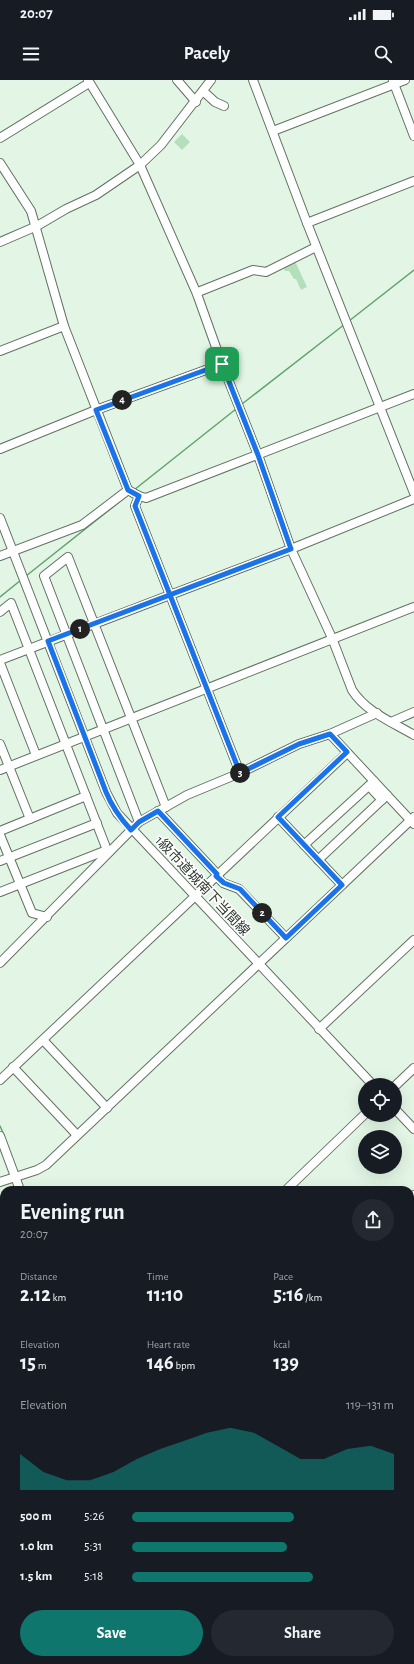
<!DOCTYPE html>
<meta charset="utf-8">
<style>
body{margin:0;font-family:"Alegreya Sans","Noto Sans JP",sans-serif;background:#242831;color:#f1f3f6;height:100vh;display:flex;flex-direction:column;font-size:15px;white-space:nowrap}
*{box-sizing:border-box;margin:0}
p{font-size:13px;color:#9ea1a6}
.icon{flex:none;width:22px;height:22px;fill:none;stroke:currentColor;stroke-width:2;stroke-linecap:round;stroke-linejoin:round}
.map{position:relative;flex:1;overflow:hidden}
.sheet{position:absolute;left:0px;top:1106px;width:414px;height:478px;display:flex;flex-direction:column;background:#171b24;border-radius:12px 12px 0 0;box-shadow:0 4px 16px #0002}
.sheet>*{flex:none}
.buttons{position:absolute;left:358px;top:998px;display:grid;gap:8px}
.buttons a{display:grid;place-items:center;width:44px;height:44px;border-radius:50%;background:#171b24;box-shadow:0 4px 16px #0002;font-size:20px}
.pin{position:absolute;display:grid;place-items:center;width:34px;height:34px;color:#fff;margin:-17px;border-radius:8px;box-shadow:0 2px 6px #0006}
.km{position:absolute;width:20px;height:20px;margin:-10px;border-radius:50%;background:#222;color:#fff;font-size:11px;line-height:20px;text-align:center}
.round{display:grid;place-items:center;flex:none;width:42px;height:42px;border-radius:21px;background:#242831}
.head{display:flex;align-items:center;justify-content:space-between;height:68px;padding:0 20px}
h1{font-size:22px;font-weight:700;line-height:30px}
.metrics{display:grid;grid-template-columns:repeat(3,1fr);gap:6px;height:68px;padding:4px 20px}
.metrics div{display:grid;align-content:center}
.metrics b{font-size:20px;font-weight:700}
.metrics small{font-size:11px;font-weight:400}
.metrics p{font-size:11px}
.chart{height:112px;padding:8px 20px}
.chart p{display:flex;justify-content:space-between}
.chart svg{width:100%;height:72px;margin-top:4px;fill:#0f766e;opacity:.7}
.primary-button{display:flex;gap:8px;margin-top:auto;padding:8px 20px}
.primary-button a{flex:1;height:46px;border-radius:24px;background:#0f766e;color:#fff;font-size:16px;font-weight:700;line-height:46px;text-align:center}
.primary-button a+a{background:#242831;color:#f1f3f6}
ul{padding:0 20px;list-style:none;font-size:13px}
li{display:grid;grid-template-columns:64px 48px 1fr;align-items:center;height:30px}
li i{height:10px;border-radius:5px;background:#0f766e}
.status{display:flex;justify-content:space-between;align-items:center;height:28px;padding:0 20px;background:#171b24;direction:ltr}
.status svg{height:11px;fill:currentColor}
header{display:flex;justify-content:space-between;align-items:center;height:52px;padding:0 20px;background:#171b24;font-size:18px;font-weight:700}
.map>svg:first-child{display:block}
.green{fill:#b3dfba}
.lines{fill:none;stroke-linecap:round;stroke-linejoin:round}
.stream{stroke:#61a36e;stroke-width:1.5}
.minor-casing{stroke:#617263;stroke-width:10}
.major-casing{stroke:#278748;stroke-width:12}
.minor{stroke:#fff;stroke-width:8}
.major{stroke:#7ad198;stroke-width:10}
.route-casing{stroke:#fff;stroke-width:8}
.route{stroke:#1a73e8;stroke-width:5}
.labels{text-anchor:middle;dominant-baseline:central;stroke-width:3;stroke-linejoin:round;paint-order:stroke}
.street-label{font-size:14px;fill:#313832;stroke:#fff}
</style>
<div class="status"><b>20:07</b><svg viewBox="0 0 49 12"><path d="M0 12V9h3v3zM5 12V6h3v6zM10 12V3h3v9zM15 12V0h3v12zM26 1h20v11H26zM47 4h2v5h-2z"/></svg></div>
<header><svg class="icon" aria-label="menu" viewBox="0 0 24 24"><path d="M4 6h16M4 12h16M4 18h16"/></svg>Pacely<svg class="icon" aria-label="search" viewBox="0 0 24 24"><circle cx="10" cy="10" r="6"/><path d="M15 15l6 6"/></svg></header>
<div class="map">
<svg width="414" height="1584" viewBox="0 0 414 1584">
<rect width="100%" height="100%" fill="#e3f6e5"/>
<!-- green -->
<g class="green">
<path d="M182 54 190 62 182 70 174 62Z"/>
<path d="M294 179 307 207 301 210 296 199H294L289 191H285L282 184Z"/>
</g>
<g class="lines">
<!-- stream -->
<g class="stream">
<path d="M349 241 414 190"/>
<path d="M242 324 345 244"/>
<path d="M134 410 236 329"/>
<path d="M26 496 128 415"/>
<path d="M0 517 21 500"/>
<path d="M0 1046 4 1055"/>
<path d="M164 1580 165 1584"/>
</g>
<!-- minor casing -->
<g class="minor-casing">
<g id="minor">
<path d="M88 0 140 85 197 214 222 284 258 375 291 469 332 558 352 610C366 632 392 642 414 655"/>
<path d="M177 0 196 22"/>
<path d="M253 0 307 143 414 413"/>
<path d="M393 1 414 56"/>
<path d="M203 11 215 22 224 26"/>
<path d="M273 51 405 0"/>
<path d="M0 58 89 3"/>
<path d="M0 83 31 131 64 246 128 410 139 416 146 418 414 314"/>
<path d="M307 143 414 101"/>
<path d="M0 162 37 146 66 129 96 115 140 85 161 65 211 0"/>
<path d="M197 214 198 212 253 190 266 192 316 167"/>
<path d="M0 271 64 246"/>
<path d="M0 369 96 330 222 284"/>
<path d="M139 416 135 426 170 515 291 469 414 419"/>
<path d="M0 438 106 712 117 733 373 1005"/>
<path d="M0 476 82 445 128 410"/>
<path d="M0 532 11 523 107 770"/>
<path d="M0 580 170 515 240 693"/>
<path d="M0 583 36 675"/>
<path d="M391 642 414 632"/>
<path d="M330 654 414 744"/>
<path d="M0 664 30 739"/>
<path d="M0 690 414 527"/>
<path d="M369 706 382 720"/>
<path d="M158 731 217 794"/>
<path d="M278 737 342 805"/>
<path d="M139 742 44 496 68 477 166 727"/>
<path d="M0 751 86 716"/>
<path d="M0 755 32 833 47 837"/>
<path d="M304 765 374 701"/>
<path d="M318 780 387 715"/>
<path d="M0 781 97 743"/>
<path d="M216 795 223 803 239 809 286 858"/>
<path d="M0 812 107 770 109 772"/>
<path d="M0 883 139 742 187 715 240 693 299 664 330 654 377 633"/>
<path d="M319 949 414 860"/>
<path d="M43 960 107 1028"/>
<path d="M13 987 77 1055"/>
<path d="M0 1000 347 673"/>
<path d="M395 1006 414 988"/>
<path d="M395 1029 414 1049"/>
<path d="M0 1056 20 1110"/>
<path d="M0 1102 37 1090 46 1085 414 737"/>
<path d="M286 1110 365 1034"/>
<path d="M410 1118 414 1115"/>
<path d="M0 1131 4 1130"/>
<path d="M0 1161 4 1159"/>
<path d="M0 1227 4 1238"/>
<path d="M410 1244 414 1240"/>
<path d="M0 1285 4 1284"/>
<path d="M0 1325 4 1337"/>
<path d="M410 1348 414 1352"/>
<path d="M410 1372 414 1368"/>
<path d="M0 1431 4 1430"/>
<path d="M410 1503 414 1499"/>
<path d="M85 1580 86 1584"/>
<path d="M213 1580 217 1584"/>
<path d="M389 1580 393 1584"/>
<path d="M329 1584 333 1580"/>
</g>
</g>
<!-- major casing -->
<g class="major-casing">
<g id="major">
<path d="M410 1440 414 1438"/>
<path d="M0 1577 4 1576"/>
</g>
</g>
<!-- minor -->
<use href="#minor" class="minor"/>
<!-- major -->
<use href="#major" class="major"/>
</g>
<g class="lines">
<!-- route casing -->
<g class="route-casing">
<path id="route" d="M222 284 258 375 291 469C210 500 128 530 48 561L106 712C112 727 120 738 131 750L139 742 158 731 217 794 216 796 224 803 240 809 286 858 342 805 278 737 347 672 330 654 299 664 240 693 135 426 139 416 128 410 96 330 222 284"/>
</g>
<!-- route -->
<use href="#route" class="route"/>
</g>
<g class="labels">
<!-- street labels -->
<g class="street-label">
<text transform="translate(202 806) rotate(47)">1級市道城南下当間線</text>
</g>
</g>
</svg>
<div class="buttons">
<a><svg class="icon" aria-label="locate" viewBox="0 0 24 24"><circle cx="12" cy="12" r="6"/><path d="M12 2v4M12 18v4M2 12h4M18 12h4"/></svg></a>
<a><svg class="icon" aria-label="layers" viewBox="0 0 24 24"><path d="M12 4l9 5-9 5-9-5zM3 14l9 5 9-5"/></svg></a>
</div>
<div class="pin" style="left:222px;top:284px;background:#1e9e55"><svg class="icon" aria-label="arrive" viewBox="0 0 24 24"><path d="M6 21V4h12l-3 4 3 4H6"/></svg></div>
<b class="km" style="left:80px;top:549px">1</b>
<b class="km" style="left:262px;top:833px">2</b>
<b class="km" style="left:240px;top:693px">3</b>
<b class="km" style="left:122px;top:320px">4</b>
<section class="sheet">
<div class="head"><div><h1>Evening run</h1><p>20:07</p></div><a class="round"><svg class="icon" aria-label="share" viewBox="0 0 24 24"><path d="M12 15V3M7 8l5-5 5 5M5 13v7h14v-7"/></svg></a></div>
<div class="metrics">
<div><p>Distance</p><b>2.12<small> km</small></b></div>
<div><p>Time</p><b>11:10</b></div>
<div><p>Pace</p><b>5:16<small> /km</small></b></div>
</div>
<div class="metrics">
<div><p>Elevation</p><b>15<small> m</small></b></div>
<div><p>Heart rate</p><b>146<small> bpm</small></b></div>
<div><p>kcal</p><b>139</b></div>
</div>
<div class="chart"><p><span>Elevation</span>119–131 m</p>
<svg viewBox="0 0 160 44" preserveAspectRatio="none"><path d="M0 44V22L10 33L20 38L30 38L40 33L50 25L60 19L70 14L80 9L90 6L100 9L110 17L120 25L130 25L140 19L150 17L160 22V44z"/></svg>
</div>
<ul>
<li><b>500 m</b>5:26<i style="width:62%"></i></li>
<li><b>1.0 km</b>5:31<i style="width:59%"></i></li>
<li><b>1.5 km</b>5:18<i style="width:69%"></i></li>
</ul>
<div class="primary-button"><a>Save</a><a>Share</a></div>
</section>
</div>
